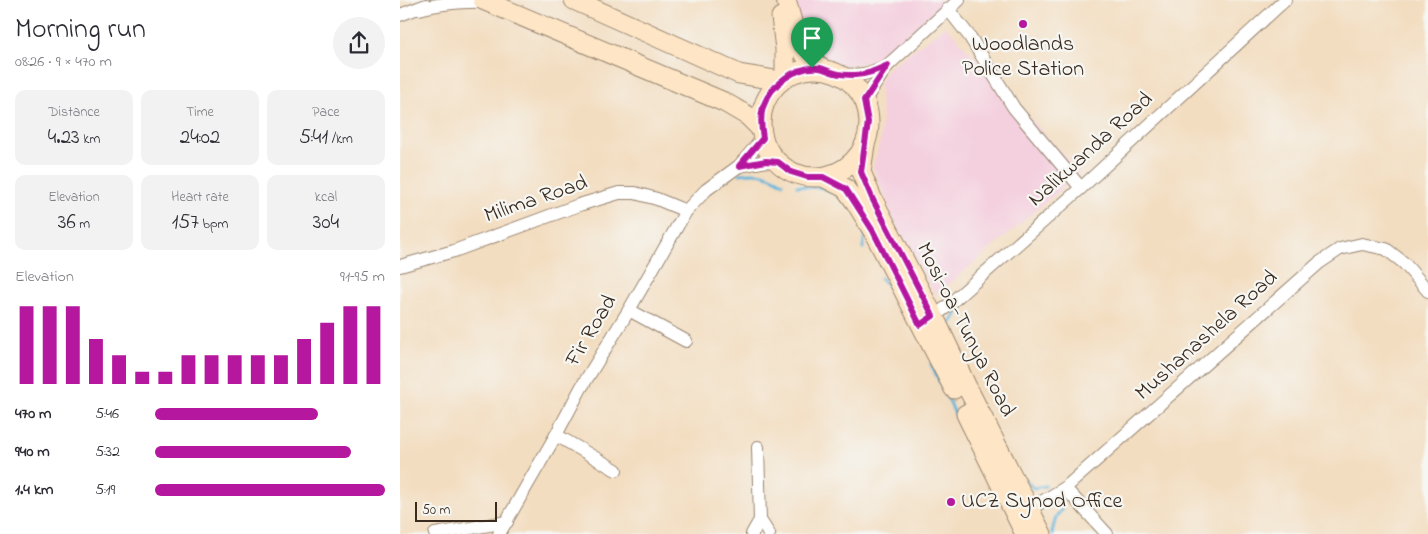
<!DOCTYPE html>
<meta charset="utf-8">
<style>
body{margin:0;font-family:"Indie Flower",sans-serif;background:#f2f2f3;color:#2b2b33;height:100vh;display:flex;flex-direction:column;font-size:19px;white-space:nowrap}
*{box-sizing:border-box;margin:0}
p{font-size:16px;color:#7c7c81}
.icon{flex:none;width:28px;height:28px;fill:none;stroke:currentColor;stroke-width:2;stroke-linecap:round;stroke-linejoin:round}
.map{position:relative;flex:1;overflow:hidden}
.side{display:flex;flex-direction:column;background:#fff;width:400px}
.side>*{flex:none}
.scale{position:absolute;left:15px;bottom:12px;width:82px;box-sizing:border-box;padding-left:5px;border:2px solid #3b2a1e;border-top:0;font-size:14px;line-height:18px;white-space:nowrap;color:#3b2a1e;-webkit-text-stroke:4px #f6f6f2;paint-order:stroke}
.pin{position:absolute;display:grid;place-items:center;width:42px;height:42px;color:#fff;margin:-51px -21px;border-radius:50% 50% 50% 0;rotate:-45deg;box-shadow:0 0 5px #0007}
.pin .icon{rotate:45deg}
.round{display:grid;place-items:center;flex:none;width:52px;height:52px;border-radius:26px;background:#f2f2f3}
.head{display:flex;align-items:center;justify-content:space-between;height:85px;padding:0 15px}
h1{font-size:28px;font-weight:600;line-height:38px}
.stats{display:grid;grid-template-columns:repeat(3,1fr);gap:8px;height:85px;padding:5px 15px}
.stats div{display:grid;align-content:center;border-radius:10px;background:#f2f2f3;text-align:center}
.stats b{font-size:21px;font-weight:600}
.stats small{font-size:14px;font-weight:400}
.stats p{font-size:14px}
.chart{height:140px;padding:10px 15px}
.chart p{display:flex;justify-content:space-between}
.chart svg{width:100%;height:90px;margin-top:5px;stroke:#b5179e;stroke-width:6}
ul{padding:0 15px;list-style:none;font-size:16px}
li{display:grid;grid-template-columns:80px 60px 1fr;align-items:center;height:38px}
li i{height:12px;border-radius:6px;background:#b5179e}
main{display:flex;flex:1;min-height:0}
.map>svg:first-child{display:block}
.built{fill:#f4cfde}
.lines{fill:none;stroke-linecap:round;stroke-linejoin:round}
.stream{stroke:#60b5dc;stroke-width:3}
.minor-casing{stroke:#97846f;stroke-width:14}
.secondary-casing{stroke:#97846f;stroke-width:21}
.minor{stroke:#fff;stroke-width:12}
.secondary{stroke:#fde5c5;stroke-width:19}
.route-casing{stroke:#fff;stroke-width:10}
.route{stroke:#b5179e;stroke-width:6}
.poi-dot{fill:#b5179e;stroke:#f6f6f2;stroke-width:2}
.labels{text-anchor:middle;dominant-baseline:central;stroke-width:4.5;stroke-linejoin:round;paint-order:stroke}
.poi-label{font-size:22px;fill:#3b2a1e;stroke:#f6f6f2}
.street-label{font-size:22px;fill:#3b2a1e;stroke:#f6f6f2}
</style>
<main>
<section class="side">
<div class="head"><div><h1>Morning run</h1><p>08:26 · 9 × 470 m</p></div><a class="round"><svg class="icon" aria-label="share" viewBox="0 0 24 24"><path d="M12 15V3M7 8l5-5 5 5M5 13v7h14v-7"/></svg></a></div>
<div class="stats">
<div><p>Distance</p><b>4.23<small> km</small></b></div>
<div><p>Time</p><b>24:02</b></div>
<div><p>Pace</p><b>5:41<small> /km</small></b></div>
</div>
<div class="stats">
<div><p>Elevation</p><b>36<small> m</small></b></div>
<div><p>Heart rate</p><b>157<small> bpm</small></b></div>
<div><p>kcal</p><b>304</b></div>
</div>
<div class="chart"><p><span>Elevation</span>91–95 m</p>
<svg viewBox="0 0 160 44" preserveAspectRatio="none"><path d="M5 44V6M15 44V6M25 44V6M35 44V22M45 44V30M55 44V38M65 44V38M75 44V30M85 44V30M95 44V30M105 44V30M115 44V30M125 44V22M135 44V14M145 44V6M155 44V6"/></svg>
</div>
<ul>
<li><b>470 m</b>5:46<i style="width:71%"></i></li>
<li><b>940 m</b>5:32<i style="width:85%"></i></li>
<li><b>1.4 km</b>5:19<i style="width:100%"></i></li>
</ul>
</section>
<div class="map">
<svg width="1028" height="534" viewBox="0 0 1028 534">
<rect width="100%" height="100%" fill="#f6f6f2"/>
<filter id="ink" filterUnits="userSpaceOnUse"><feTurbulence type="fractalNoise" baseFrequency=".02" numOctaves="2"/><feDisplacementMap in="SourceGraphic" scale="10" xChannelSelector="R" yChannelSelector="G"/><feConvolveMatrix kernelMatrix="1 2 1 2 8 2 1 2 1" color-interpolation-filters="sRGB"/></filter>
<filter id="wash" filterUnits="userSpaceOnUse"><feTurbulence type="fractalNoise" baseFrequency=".0096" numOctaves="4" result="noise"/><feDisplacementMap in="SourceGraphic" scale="20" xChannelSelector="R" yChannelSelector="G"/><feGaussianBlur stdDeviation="1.12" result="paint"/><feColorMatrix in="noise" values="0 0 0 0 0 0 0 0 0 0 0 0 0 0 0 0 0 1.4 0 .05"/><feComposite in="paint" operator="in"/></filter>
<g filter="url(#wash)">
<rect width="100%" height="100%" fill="#f3ddc0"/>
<!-- built -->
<g class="built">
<path d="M385 0H548L479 60 439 67 421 62 396 43Z"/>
<path d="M546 26 680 173 536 295 497 229 473 167 480 142 482 116 479 84 486 70Z"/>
</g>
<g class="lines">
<!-- stream -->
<g class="stream">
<path d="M340 174C360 171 367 174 383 183"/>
<path d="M397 186 424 188 430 191"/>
<path d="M463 248 465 235 464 233"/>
<path d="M480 278 492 289"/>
<path d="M549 329V326L567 298"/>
<path d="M531 364 557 418"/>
<path d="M571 446 581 467"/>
<path d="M623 478 633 488 645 486"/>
<path d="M653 534 652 532 656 517 662 509"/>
</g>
</g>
</g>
<g filter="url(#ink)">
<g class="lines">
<!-- minor casing -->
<g class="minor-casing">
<g id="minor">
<path d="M19 9C42 3 63 1 87 2"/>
<path d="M548 9 570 37 614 108 681 188"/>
<path d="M0 15 26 5"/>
<path d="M438 74C462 76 466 75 488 65"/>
<path d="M464 101 488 65 559 0"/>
<path d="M339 166 367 161 378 162"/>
<path d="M0 266 54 251 179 205 219 193H235L257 199 286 211"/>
<path d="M229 310 286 341"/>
<path d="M527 320 544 309 681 188 885 0"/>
<path d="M156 435 216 470"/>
<path d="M665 488 707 534"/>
<path d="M623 513 665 488 919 263 940 249 962 244 986 249 1004 263 1028 291"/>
<path d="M360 520 369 534"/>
<path d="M35 534 107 522"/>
<path d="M99 534 156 435 181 388 229 310 286 211 306 190 339 166 363 138"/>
<path d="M352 534 360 520 358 447"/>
</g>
</g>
<!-- secondary casing -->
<g class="secondary-casing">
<g id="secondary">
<path d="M83 0 324 102 348 116 361 129"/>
<path d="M174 0 339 74 381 81"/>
<path d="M386 0 399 46 408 59 421 68"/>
<path d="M381 17 385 49V78"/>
<circle cx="415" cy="123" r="54"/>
<path d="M465 144 461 172 472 198 537 323 566 385 642 534"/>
<path d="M423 177 445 188 456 203 473 231 554 389"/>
<path d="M566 414 625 534"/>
</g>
</g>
<!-- minor -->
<use href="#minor" class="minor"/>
<!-- secondary -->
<use href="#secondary" class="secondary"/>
</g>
</g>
<g class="lines" filter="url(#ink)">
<!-- route casing -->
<g class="route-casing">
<path id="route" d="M488 65 464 101 468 122 461 172 472 198 533 316 520 325 473 231 446 189 423 177H407L391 172 378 162 366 161 339 166 363 138C361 127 360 117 363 107 371 84 396 65 420 68 425 69 430 72 435 73 441 75 449 75 455 75 467 75 477 70 488 65Z"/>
</g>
<!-- route -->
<use href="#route" class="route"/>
</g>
<!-- markers -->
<g class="poi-dot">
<circle cx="623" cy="24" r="5"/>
<circle cx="551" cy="502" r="5"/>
</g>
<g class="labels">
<!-- poi labels -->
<g class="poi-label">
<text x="623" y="45">Woodlands<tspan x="623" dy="25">Police Station</tspan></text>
<text x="561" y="502" text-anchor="start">UCZ Synod Office</text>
</g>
<!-- street labels -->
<g class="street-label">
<text transform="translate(691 150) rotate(-42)">Nalikwanda Road</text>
<text transform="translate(136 200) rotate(-19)">Milima Road</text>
<text transform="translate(565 330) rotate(63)">Mosi-oa-Tunya Road</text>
<text transform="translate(192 331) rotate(-59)">Fir Road</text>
<text transform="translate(807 336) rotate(-42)">Mushanashela Road</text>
</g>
</g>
</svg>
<div class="scale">50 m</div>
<div class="pin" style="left:412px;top:68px;background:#1e9e55"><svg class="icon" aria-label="arrive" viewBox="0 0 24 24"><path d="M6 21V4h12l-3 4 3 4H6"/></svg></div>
</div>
</main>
